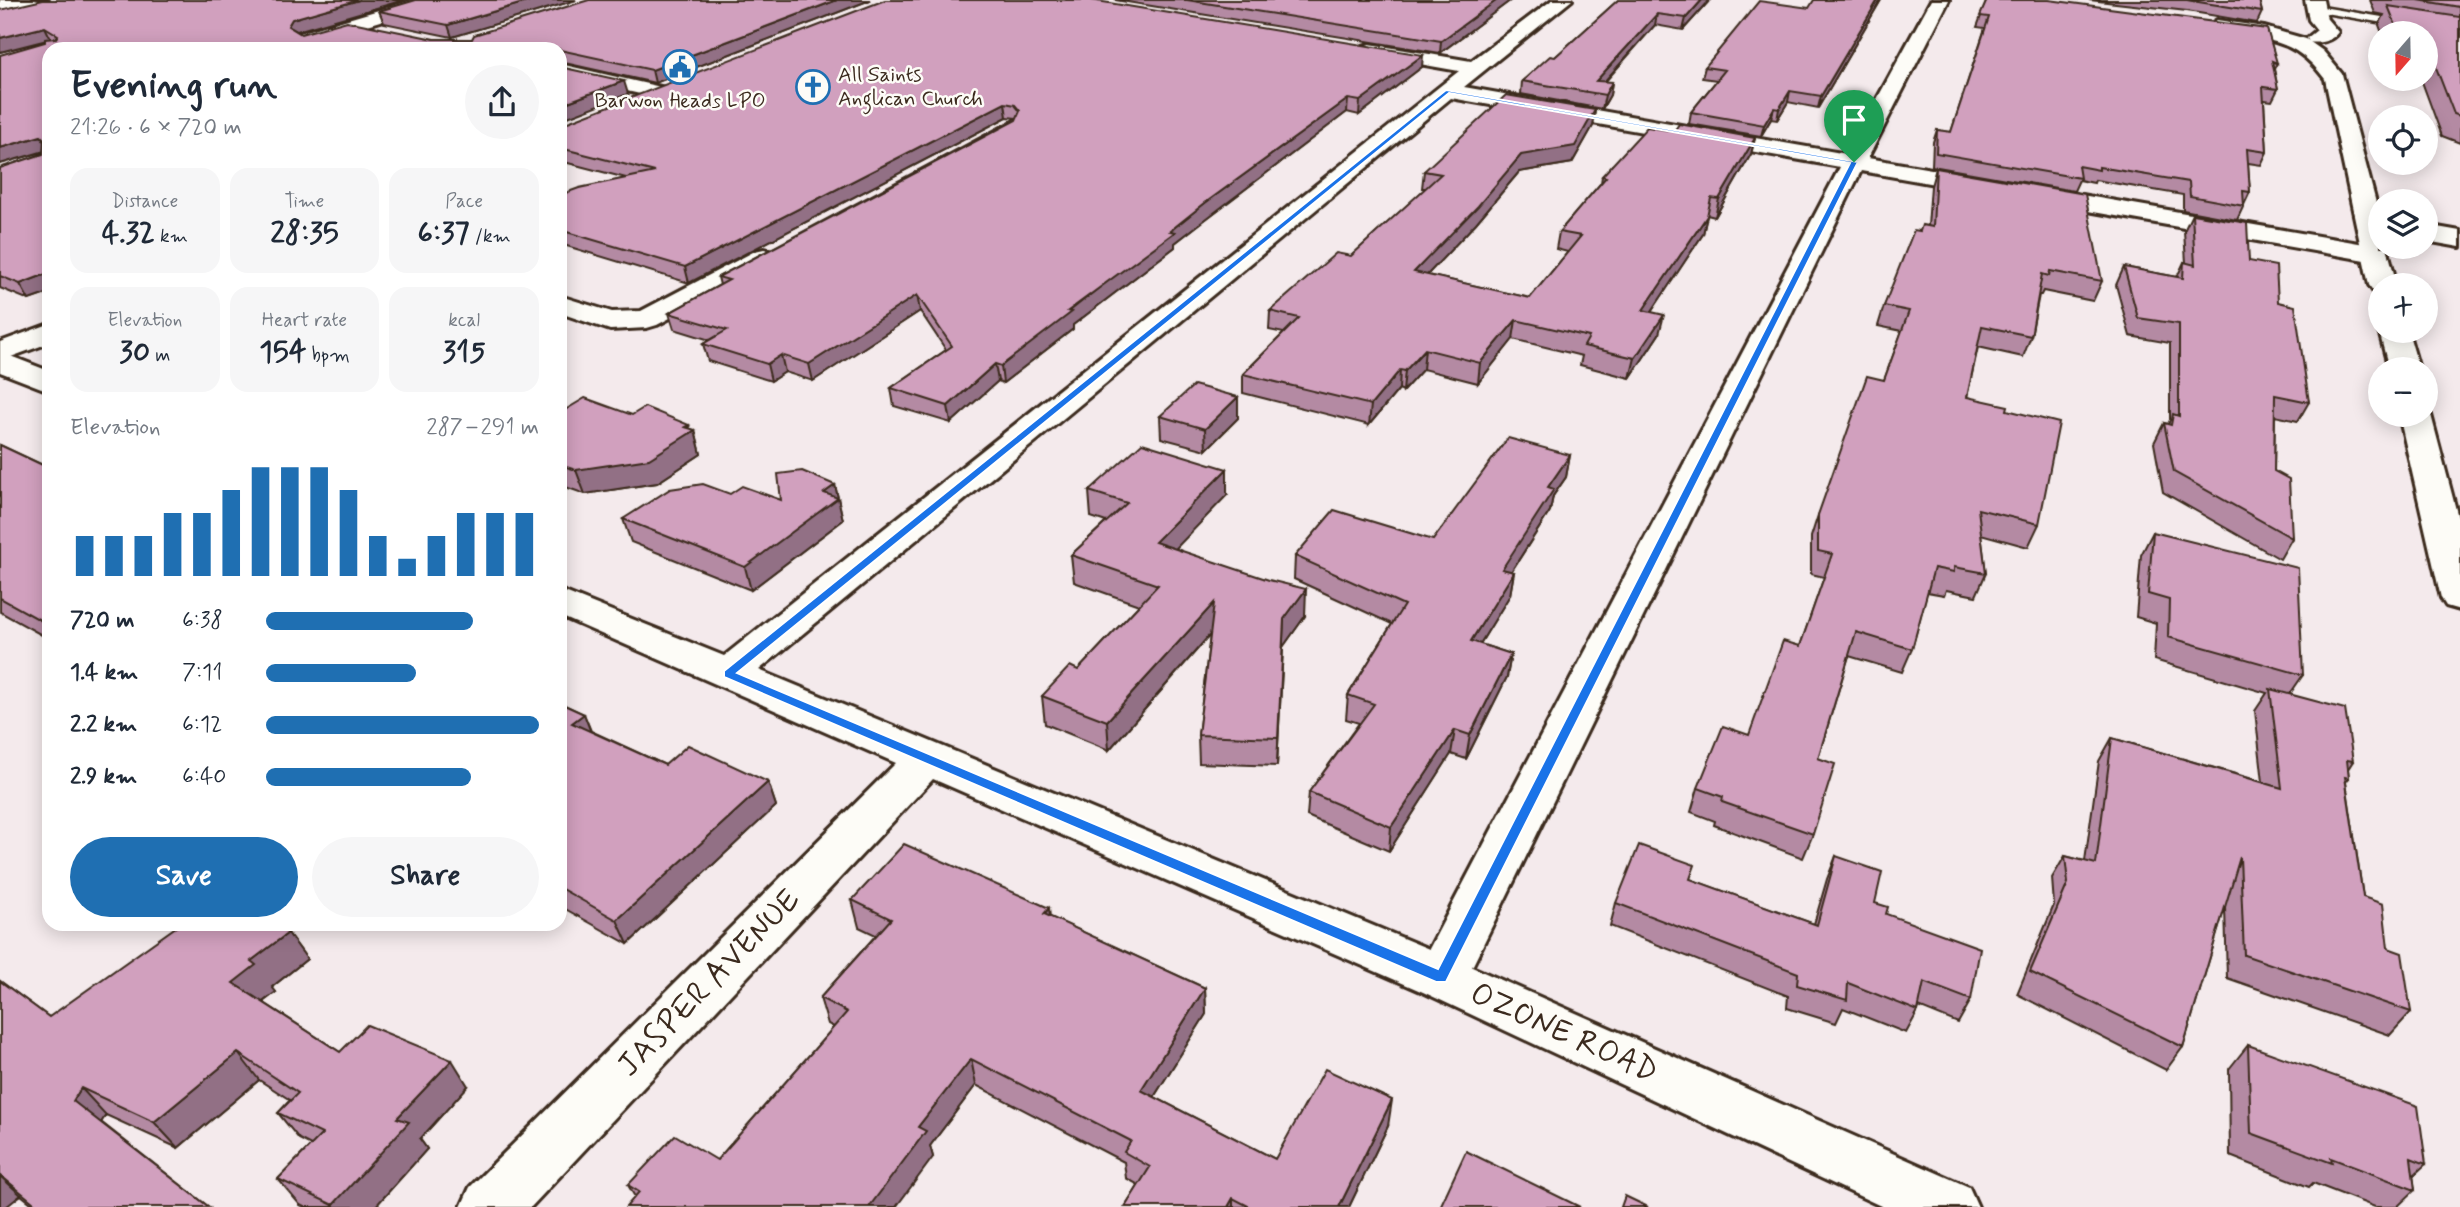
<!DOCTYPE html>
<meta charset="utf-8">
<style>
body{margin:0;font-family:Mynerve,sans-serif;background:#f6f6f7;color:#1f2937;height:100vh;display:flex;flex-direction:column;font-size:26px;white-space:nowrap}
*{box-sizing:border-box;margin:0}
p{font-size:23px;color:#747a83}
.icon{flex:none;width:38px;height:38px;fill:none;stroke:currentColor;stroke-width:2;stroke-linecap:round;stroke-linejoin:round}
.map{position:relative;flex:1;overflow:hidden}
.sheet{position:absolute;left:42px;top:42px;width:525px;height:889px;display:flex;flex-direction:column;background:#fff;border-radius:21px;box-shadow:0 4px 18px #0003}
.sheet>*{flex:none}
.needle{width:46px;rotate:200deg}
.controls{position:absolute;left:2368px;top:21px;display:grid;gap:14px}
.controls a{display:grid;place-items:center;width:70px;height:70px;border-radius:50%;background:#fff;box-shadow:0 4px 18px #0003;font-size:35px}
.pin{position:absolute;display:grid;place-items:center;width:60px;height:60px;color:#fff;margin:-72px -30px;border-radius:50% 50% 50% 0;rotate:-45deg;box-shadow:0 0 7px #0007}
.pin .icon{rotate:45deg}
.round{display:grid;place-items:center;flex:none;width:74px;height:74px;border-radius:37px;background:#f6f6f7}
.overview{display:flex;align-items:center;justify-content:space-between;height:119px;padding:0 28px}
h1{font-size:38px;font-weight:700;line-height:52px}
.figures{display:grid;grid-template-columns:repeat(3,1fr);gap:10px;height:119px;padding:7px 28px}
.figures div{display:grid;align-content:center;border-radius:18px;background:#f6f6f7;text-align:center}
.figures b{font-size:30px;font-weight:700}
.figures small{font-size:19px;font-weight:400}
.figures p{font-size:19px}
.chart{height:196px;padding:14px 28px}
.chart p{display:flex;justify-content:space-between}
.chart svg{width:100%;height:126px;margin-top:7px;stroke:#1f6fb2;stroke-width:6}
.action{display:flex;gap:14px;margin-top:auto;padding:14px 28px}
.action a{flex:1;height:80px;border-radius:42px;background:#1f6fb2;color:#fff;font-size:28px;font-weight:700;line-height:80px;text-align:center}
.action a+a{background:#f6f6f7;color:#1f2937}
ul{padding:0 28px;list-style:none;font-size:23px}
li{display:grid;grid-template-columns:112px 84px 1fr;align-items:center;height:52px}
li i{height:18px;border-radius:9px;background:#1f6fb2}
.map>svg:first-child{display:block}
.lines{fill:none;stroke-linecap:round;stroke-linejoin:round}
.service-casing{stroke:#3b2a1e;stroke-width:5}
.minor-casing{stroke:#3b2a1e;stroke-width:6}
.tertiary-casing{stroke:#3b2a1e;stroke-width:6}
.secondary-casing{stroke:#3b2a1e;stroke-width:6}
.service{fill:#fdfcf7;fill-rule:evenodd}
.minor{fill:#fdfcf7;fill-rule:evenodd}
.tertiary{fill:#fdfcf7;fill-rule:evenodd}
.secondary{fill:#fdfcf7;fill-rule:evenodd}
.wall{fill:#b48aa3;stroke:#3b2a1e;stroke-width:2}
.shaded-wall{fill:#927085;stroke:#3b2a1e;stroke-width:2}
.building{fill:#d1a0be;stroke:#3b2a1e;stroke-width:2}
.route{fill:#1a73e8;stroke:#fff;stroke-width:2;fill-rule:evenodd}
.labels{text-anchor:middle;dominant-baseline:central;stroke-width:5;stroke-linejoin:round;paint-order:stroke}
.far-poi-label{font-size:21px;fill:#3b2a1e;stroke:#fdfcf7;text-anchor:start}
.near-street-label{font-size:32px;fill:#3b2a1e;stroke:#fdfcf7}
</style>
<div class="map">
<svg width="2460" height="1207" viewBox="0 0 2460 1207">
<rect width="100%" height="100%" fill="#f4eaec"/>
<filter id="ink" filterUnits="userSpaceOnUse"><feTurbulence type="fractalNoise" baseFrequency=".0143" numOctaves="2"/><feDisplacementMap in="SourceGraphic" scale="14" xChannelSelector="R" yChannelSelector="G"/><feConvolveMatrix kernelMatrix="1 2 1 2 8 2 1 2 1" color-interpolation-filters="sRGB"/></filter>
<g filter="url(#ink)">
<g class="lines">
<!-- service casing -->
<g class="service-casing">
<path id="service" d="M2316 6 2460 30V36L2313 11V7Z"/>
</g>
<!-- minor casing -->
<g class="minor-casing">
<g id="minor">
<path d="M0 0H48L39 5 0 10Z"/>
<path d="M413 0H441L438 4 314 41H300L298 37 300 33Z"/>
<path d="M1552 0H1572L1464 87 1847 154 1931 0H1949L1868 158 2376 246 2385 248 2389 254 2385 260 2376 262 1861 171 1472 967 1969 1187 1978 1207H1883L1423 992 933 779 531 1207H461L470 1187 896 763 560 616V590L724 656 1459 71 1363 54 1360 50 1363 46 1370 44 1471 61ZM1451 98 1840 167 1429 949 759 670Z"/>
<path d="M2305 0H2323L2327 19 2338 32C2332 41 2319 44 2309 42L2307 38 2317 30 2309 20Z"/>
<path d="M560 64 665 88 668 92 665 96 658 98 560 76Z"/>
<path d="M2426 225 2460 231V247L2426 241Z"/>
<path d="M764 249 773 251 777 257 773 263 657 325 647 328 610 330 560 313V296L612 312 641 311 755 251Z"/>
<path d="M0 352 49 371V391L0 372Z"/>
</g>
</g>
<!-- tertiary casing -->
<g class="tertiary-casing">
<path id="tertiary" d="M49 324V343L0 361V342Z"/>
</g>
<!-- secondary casing -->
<g class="secondary-casing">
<g id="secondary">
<path d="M2217 20 2264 27 2306 39 2323 51 2342 74 2380 218V247H2387L2397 285H2380V293L2373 291 2369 285 2325 79C2290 32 2261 42 2210 30L2208 26Z"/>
<path d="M2379 331H2408L2419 369H2389Z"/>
<path d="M2426 408 2431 415 2460 525V610L2446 606 2441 598 2399 415H2426Z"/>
</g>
</g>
<!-- service -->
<use href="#service" class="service"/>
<!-- minor -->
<use href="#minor" class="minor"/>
<!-- tertiary -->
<use href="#tertiary" class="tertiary"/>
<!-- secondary -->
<use href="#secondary" class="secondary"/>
</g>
<!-- wall -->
<g class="wall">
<path d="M404 0 297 32 301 34 434 39H472L870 0 655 83 560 62V49H49V293L29 300 0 288V168L43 154V152L0 164 45 41 0 52V10Z"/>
<path d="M416 0H576L452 37 384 23 379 11Z"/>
<path d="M1115 0H1511L1440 53Z"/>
<path d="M1618 0H1710L1683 30 1655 25 1605 82H1612L1610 95 1602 109 1521 94 1522 81 1555 57Z"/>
<path d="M1881 0 1818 108 1788 102 1777 120 1771 119 1761 136 1689 124 1691 112 1717 80 1702 78 1705 67 1809 8Z"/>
<path d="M1987 0 2277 63 2274 69 2278 89 2272 101 2264 100 2267 152 2261 165 2248 163 2250 192 2237 220 2183 210V195L2095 180 2094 183 2079 180 2074 191 1932 166 1933 142 1937 130 1951 132 1985 28 1977 27Z"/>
<path d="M2089 0H2259L2262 12 2257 23 2187 11Z"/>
<path d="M2370 0H2460V143L2442 136 2421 79H2426V33H2382L2379 25 2384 15 2375 13Z"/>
<path d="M1422 67 1359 115 1347 112 1206 219 1175 243V247L1073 325V329L1003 383 998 381 951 423 894 406 891 388 946 350 920 311 813 381 785 372 771 381 708 361 703 344 710 340 674 329 669 313 720 285 718 277 1016 118 1007 117 689 283 560 244V195L626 178 560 161V125Z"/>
<path d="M1595 110 1593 126 1572 163 1519 172 1476 223 1427 275 1530 298 1568 252 1556 249 1559 232 1601 183 1602 176 1674 131 1755 138 1751 154 1715 217 1707 215 1703 234 1651 312 1659 334 1630 378 1580 365 1582 356 1513 339 1478 383 1423 369 1403 391 1399 389 1369 425 1243 393V374L1284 333 1269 330 1270 311 1351 256 1426 188H1422L1424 171Z"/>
<path d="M1936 168 2102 281 2093 301 2043 291 2041 295H2039L2031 336 2023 357 1978 347 1967 397 2007 410 2039 524 2028 547 1981 534 1986 573 1976 596 1946 590 1944 595 1927 592 1912 649 1902 672 1849 656 1818 758 1813 834 1803 858 1714 825 1715 821 1691 812 1698 788 1749 735 1800 646 1824 577 1811 574V537L1818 515 1884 380 1902 331 1878 326 1884 306 1920 231 1928 226 1931 186Z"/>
<path d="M2192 214 2249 261 2278 302 2309 402 2298 421 2275 416 2274 471 2292 538 2280 559 2163 492 2154 443 2164 423 2168 424 2170 420V343L2130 336 2116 285 2124 267 2177 277 2184 262 2186 263 2184 231Z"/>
<path d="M1238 397V418L1206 450 1161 438 1160 416Z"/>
<path d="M560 413 632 415 690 429 695 430 701 454 657 483 585 494 560 485Z"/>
<path d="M0 445 49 468V639L0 612Z"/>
<path d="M1570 455 1566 477 1553 496 1550 511 1511 572H1514L1510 595 1480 644 1511 654 1507 677 1466 759 1451 754 1389 851 1307 816 1309 792 1359 723 1346 719 1348 695 1392 624 1294 579 1295 556 1433 540Z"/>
<path d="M835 485 843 520 751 590 631 542 623 519 730 494 781 500Z"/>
<path d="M1089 491 1227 495 1175 548 1305 616 1283 647 1277 766 1199 763 1198 735 1210 635 1109 750 1045 724 1042 696 1078 670 1139 605 1074 582 1071 555 1106 522 1091 517Z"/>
<path d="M2153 532 2303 675 2290 694 2353 761 2348 769 2349 778 2346 782 2363 897 2388 948 2411 1012 2390 1035 2227 978 2225 907 2183 1047 2166 1070 2017 994 2054 905 2052 878 2065 856 2085 861 2099 761 2112 738 2263 782 2255 711 2267 693 2154 660 2156 623 2136 617 2141 555Z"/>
<path d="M560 703 584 714 591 731 665 765 768 782 776 806 628 944 560 906Z"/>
<path d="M1836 856 1875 903 1971 1000 1958 1023 1919 1007 1918 1011 1906 1033 1843 1008 1836 1023 1787 1008 1788 996 1610 926 1616 903 1690 879 1814 924 1827 879Z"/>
<path d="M852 900 1050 917 1205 988 1206 1014 1154 1097 1275 1159 1388 1126 1349 1207H1125L1139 1185 1126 1178 1124 1162 976 1085 930 1146 933 1157 635 1197 628 1185 717 1160 834 1027 828 1024 820 998 876 935 859 927Z"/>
<path d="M288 933 307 959 272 987 276 992 263 1002 340 1052 468 1086 420 1139 427 1149 375 1207H304L300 1205 278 1179 311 1145 299 1139 278 1113 290 1100 259 1080 178 1148 106 1115 101 1122 209 1207H36L21 1195 0 1207V981L49 1017Z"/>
<path d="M2248 1045 2426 1164 2413 1176 2415 1190 2397 1207H2375L2313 1183 2309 1187 2230 1156 2229 1069Z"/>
</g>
<!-- shaded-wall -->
<g class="shaded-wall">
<path d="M359 0H404L297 31 288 26 292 19Z"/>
<path d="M533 0H576L452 37 448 25Z"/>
<path d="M837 0H870L655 83 652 70Z"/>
<path d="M1497 0H1511L1440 53 1441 41Z"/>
<path d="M1702 0H1710L1683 30 1686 18Z"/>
<path d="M1878 0H1881L1818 108 1821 96Z"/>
<path d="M1657 14 1655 25 1594 93 1596 81Z"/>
<path d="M45 27 51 39 0 52V38Z"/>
<path d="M1423 55 1422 67 1359 115 1360 101Z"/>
<path d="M624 81 628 94 560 120V105Z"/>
<path d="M1612 82 1610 95 1602 109 1605 95Z"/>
<path d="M1790 91 1788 102 1777 120 1779 109Z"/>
<path d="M1348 99 1347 112 1206 219 1175 243V247L1073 325V329L1003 383 1001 366 1205 203Z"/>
<path d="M1005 103 1007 117 689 283 685 267Z"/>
<path d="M1774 108 1771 119 1761 136 1764 125Z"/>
<path d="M1595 110 1593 126 1572 163 1519 172 1476 223 1412 291 1414 272 1521 155Z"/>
<path d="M41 136 48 150 0 164V148Z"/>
<path d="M1755 138 1751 154 1715 217 1719 199Z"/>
<path d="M1707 216 1703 234 1640 329 1643 310Z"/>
<path d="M49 273V293L29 300 20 284Z"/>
<path d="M917 295 920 311 813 381 809 364Z"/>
<path d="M1664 315 1659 334 1630 378 1635 358Z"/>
<path d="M1516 320 1513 339 1478 383 1480 363Z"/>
<path d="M1425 349 1423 369 1403 391 1405 371Z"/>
<path d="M781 355 785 372 771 381 767 364Z"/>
<path d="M995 364 998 381 951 423 948 406Z"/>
<path d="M1400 370 1399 389 1369 425 1371 405Z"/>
<path d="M1238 397V418L1206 450 1205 429Z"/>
<path d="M689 425 691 433 695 430 701 454 657 483 585 494 576 470 685 427Z"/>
<path d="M1570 455 1566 477 1553 496 1550 511 1498 592 1502 569 1548 487Z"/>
<path d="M1227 469V495L1156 569 1155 542Z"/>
<path d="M835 485 843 520 751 590 745 567 824 493Z"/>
<path d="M1514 572 1510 595 1467 665 1471 641Z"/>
<path d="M1306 589 1305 616 1283 647 1277 766 1284 619Z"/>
<path d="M1214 603V630L1109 750 1107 721Z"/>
<path d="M1511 654 1507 677 1466 759 1470 735Z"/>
<path d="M584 714 593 738 572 723Z"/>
<path d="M1455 730 1451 754 1389 851 1391 827Z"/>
<path d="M768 782 776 806 628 944 617 920Z"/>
<path d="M1049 908 1052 935 1044 914Z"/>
<path d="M288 933 307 959 272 987 276 992 253 1009 233 983 251 961Z"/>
<path d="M1205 988 1206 1014 1142 1116 1141 1090Z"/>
<path d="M238 1053 259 1080 178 1148 154 1122Z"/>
<path d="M971 1059 976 1085 930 1146 933 1157 896 1207H869L918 1127Z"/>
<path d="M452 1060 468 1086 420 1139 427 1149 375 1207H335L333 1205 397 1118Z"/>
<path d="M81 1088 106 1115 98 1127 73 1101Z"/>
<path d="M1392 1100 1388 1126 1349 1207H1339Z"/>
<path d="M0 1176 21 1195 6 1207H0Z"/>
<path d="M1233 1198V1207H1228Z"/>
</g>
<!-- building -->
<g class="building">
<path d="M43 0H359L292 19 288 26 301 34 347 21 434 39H472L474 35 589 0H837L652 70 560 50V49H49V273L20 284 0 276V168L43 154 44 139 41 136 0 148V55L45 42V39L56 38 58 35 45 27 0 38V10Z"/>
<path d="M416 0H533L448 25 379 11Z"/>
<path d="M885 0H1091L1423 55 1360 101 1348 99 1205 203 1170 231 1175 232 1068 311 1072 312 1001 366 995 364 948 406 891 388 952 346 917 295 809 364 781 355 767 364 703 344 727 330 669 313 729 280 718 277 1016 120 1020 111 1015 105 1005 103 685 267 560 230V195L579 188 655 172 560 148V125Z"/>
<path d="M1187 0H1497L1441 41Z"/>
<path d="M1618 0H1702L1686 18 1657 14 1596 81 1612 82 1605 95 1522 81 1550 56 1555 57Z"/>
<path d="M1814 0H1878L1821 96 1790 91 1779 109 1774 108 1764 125 1691 112 1725 70 1705 67 1759 1 1809 8Z"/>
<path d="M1987 0H2049L2267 29 2277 63 2272 61 2278 89 2263 87 2267 152 2247 149 2250 192 2243 191 2244 206 2190 196 2189 182 2099 167V170L2078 166 2080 178 1936 153 1937 130 1951 132 1989 17 1980 16Z"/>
<path d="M2187 0H2259L2262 12 2192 1Z"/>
<path d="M2418 0H2460V7Z"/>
<path d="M2388 6 2460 17V116L2454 114 2427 44H2426V33H2399Z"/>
<path d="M560 67 624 81 560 105Z"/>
<path d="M1506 95 1595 110 1575 146 1521 155 1478 206 1414 272 1530 298 1581 236 1559 232 1606 177 1602 176 1647 127 1674 131 1679 124 1755 138 1719 199 1711 198 1707 216 1643 310 1664 315 1635 358 1584 346 1589 337 1516 320 1480 363 1425 349 1405 371 1400 370 1371 405 1243 374 1299 318 1270 311 1336 253 1351 256 1441 174 1424 171Z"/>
<path d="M1936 168 2085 194 2102 281 2050 271 2049 276 2042 274 2031 336 1982 326 1967 397 2008 406 2007 410 2059 423 2039 524 1978 509 1986 573 1954 567V572L1934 568 1912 649 1856 632 1818 758 1835 764 1813 834 1722 802 1723 797 1698 788 1723 726 1749 735 1783 641 1800 646 1832 554 1818 551V515L1867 376 1884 380 1909 311 1884 306 1914 230 1920 231 1922 225 1933 227Z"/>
<path d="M2192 214 2247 223 2249 261 2276 266 2278 302 2295 306 2309 402 2275 395 2274 471 2289 479 2292 538 2174 472 2164 423 2171 425 2173 414 2179 416V324L2138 318 2124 267 2183 278 2184 262 2195 265Z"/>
<path d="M1194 385 1238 397 1205 429 1160 416Z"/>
<path d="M585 398 632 415 645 407 689 425 685 427 695 430 649 459 576 470 560 465V413Z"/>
<path d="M1508 438 1570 455 1548 487 1554 489 1502 569 1514 572 1471 641 1511 654 1470 735 1455 730 1391 827 1309 792 1374 704 1348 695 1404 605 1295 556 1334 510 1433 540Z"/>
<path d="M1142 443 1227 469 1155 542 1269 580 1306 589 1284 619 1278 738 1198 735 1214 603 1107 721 1042 696 1070 666 1078 670 1158 585 1071 555 1127 503 1089 491Z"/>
<path d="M0 445 49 468V625L0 598Z"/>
<path d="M802 471 835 485 824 493 838 498 745 567 623 519 670 489 703 484 730 494 742 486 781 500 778 474Z"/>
<path d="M2153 532 2298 568 2303 675 2168 637 2169 600 2148 594Z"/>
<path d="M2270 689 2345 709 2353 761 2347 760 2349 778 2345 777 2363 897 2383 904 2388 948 2402 953 2411 1012 2244 955 2240 857 2183 1047 2030 972 2068 883 2065 856 2096 864 2112 738 2282 788Z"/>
<path d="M560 703 584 714 572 723 665 765 688 745 768 782 617 920 560 888Z"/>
<path d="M904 844 1049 908 1044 914 1205 988 1141 1090 1275 1159 1325 1069 1392 1100 1339 1207H1250L1233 1198 1228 1207H1125L1150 1167 1124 1152 1131 1141 971 1059 918 1127 926 1131 869 1207H626L639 1192 628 1185 675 1135 717 1160 847 1012 820 998 891 919 852 900Z"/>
<path d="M1639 845 1695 865 1690 879 1817 925 1836 856 1882 872 1875 903 1888 907 1886 914 1980 948 1971 1000 1924 982 1918 1011 1848 983 1847 1000 1797 985 1798 973 1616 903Z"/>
<path d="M180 924H275L288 933 251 961 256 965 233 983 340 1052 367 1025 452 1060 397 1118 409 1122 333 1205 278 1179 322 1134 278 1113 298 1093 238 1053 154 1122 81 1088 73 1101 209 1207H39L0 1175V981L49 1017Z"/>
<path d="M2248 1045 2418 1106 2426 1164 2411 1158 2415 1190 2331 1158 2332 1163 2251 1133Z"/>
<path d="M1466 1151 1580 1207H1440Z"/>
<path d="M1625 1196 1648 1207H1621Z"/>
</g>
</g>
<!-- route -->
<path class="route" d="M1446 90 1858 162 1446 982H1436L724 677V671ZM1449 93 1850 163 1438 969 737 673Z"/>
<!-- icons -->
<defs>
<g id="civic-ring" transform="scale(1.75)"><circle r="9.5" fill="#fdfcf7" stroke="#1f6fb2" stroke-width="1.5"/><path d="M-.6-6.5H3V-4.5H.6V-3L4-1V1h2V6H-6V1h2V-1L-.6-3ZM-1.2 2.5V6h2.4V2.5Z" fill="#1f6fb2"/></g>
<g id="church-ring" transform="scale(1.75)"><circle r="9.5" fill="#fdfcf7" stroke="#1f6fb2" stroke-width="1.5"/><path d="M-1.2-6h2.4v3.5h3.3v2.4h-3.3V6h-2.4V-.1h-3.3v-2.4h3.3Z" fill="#1f6fb2"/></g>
</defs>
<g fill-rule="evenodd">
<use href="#civic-ring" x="680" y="67"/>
<use href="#church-ring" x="813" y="87"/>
</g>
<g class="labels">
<!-- far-poi labels -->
<g class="far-poi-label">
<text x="838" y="75">All Saints<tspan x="838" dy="24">Anglican Church</tspan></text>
<text x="680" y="101" text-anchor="middle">Barwon Heads LPO</text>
</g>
<!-- near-street labels -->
<g class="near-street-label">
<text transform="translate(709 983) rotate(-46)">JASPER AVENUE</text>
<text transform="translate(1564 1033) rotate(24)">OZONE ROAD</text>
</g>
</g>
</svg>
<div class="controls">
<a><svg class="needle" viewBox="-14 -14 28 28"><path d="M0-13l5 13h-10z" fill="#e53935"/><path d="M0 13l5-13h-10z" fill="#747a83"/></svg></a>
<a><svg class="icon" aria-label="locate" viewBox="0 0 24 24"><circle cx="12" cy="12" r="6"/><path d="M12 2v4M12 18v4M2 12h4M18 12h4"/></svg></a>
<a><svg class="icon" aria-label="layers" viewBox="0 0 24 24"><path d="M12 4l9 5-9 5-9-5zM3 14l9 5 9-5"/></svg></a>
<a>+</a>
<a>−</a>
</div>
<div class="pin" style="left:1854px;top:162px;background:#1e9e55"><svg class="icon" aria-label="arrive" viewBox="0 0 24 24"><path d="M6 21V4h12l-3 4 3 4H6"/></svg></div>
<section class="sheet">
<div class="overview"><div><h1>Evening run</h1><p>21:26 · 6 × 720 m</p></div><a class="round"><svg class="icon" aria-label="share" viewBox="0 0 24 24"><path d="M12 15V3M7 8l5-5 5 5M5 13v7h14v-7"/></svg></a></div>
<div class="figures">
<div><p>Distance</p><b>4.32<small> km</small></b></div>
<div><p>Time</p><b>28:35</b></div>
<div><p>Pace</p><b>6:37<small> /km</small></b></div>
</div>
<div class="figures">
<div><p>Elevation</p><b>30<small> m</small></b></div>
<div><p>Heart rate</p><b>154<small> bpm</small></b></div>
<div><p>kcal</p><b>315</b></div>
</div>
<div class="chart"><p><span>Elevation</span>287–291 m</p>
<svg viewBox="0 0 160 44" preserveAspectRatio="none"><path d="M5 44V30M15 44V30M25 44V30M35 44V22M45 44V22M55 44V14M65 44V6M75 44V6M85 44V6M95 44V14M105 44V30M115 44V38M125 44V30M135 44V22M145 44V22M155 44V22"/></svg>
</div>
<ul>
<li><b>720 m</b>6:38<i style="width:76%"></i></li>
<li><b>1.4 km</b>7:11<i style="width:55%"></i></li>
<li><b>2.2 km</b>6:12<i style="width:100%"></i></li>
<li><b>2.9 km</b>6:40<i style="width:75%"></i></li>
</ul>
<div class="action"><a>Save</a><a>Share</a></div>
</section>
</div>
